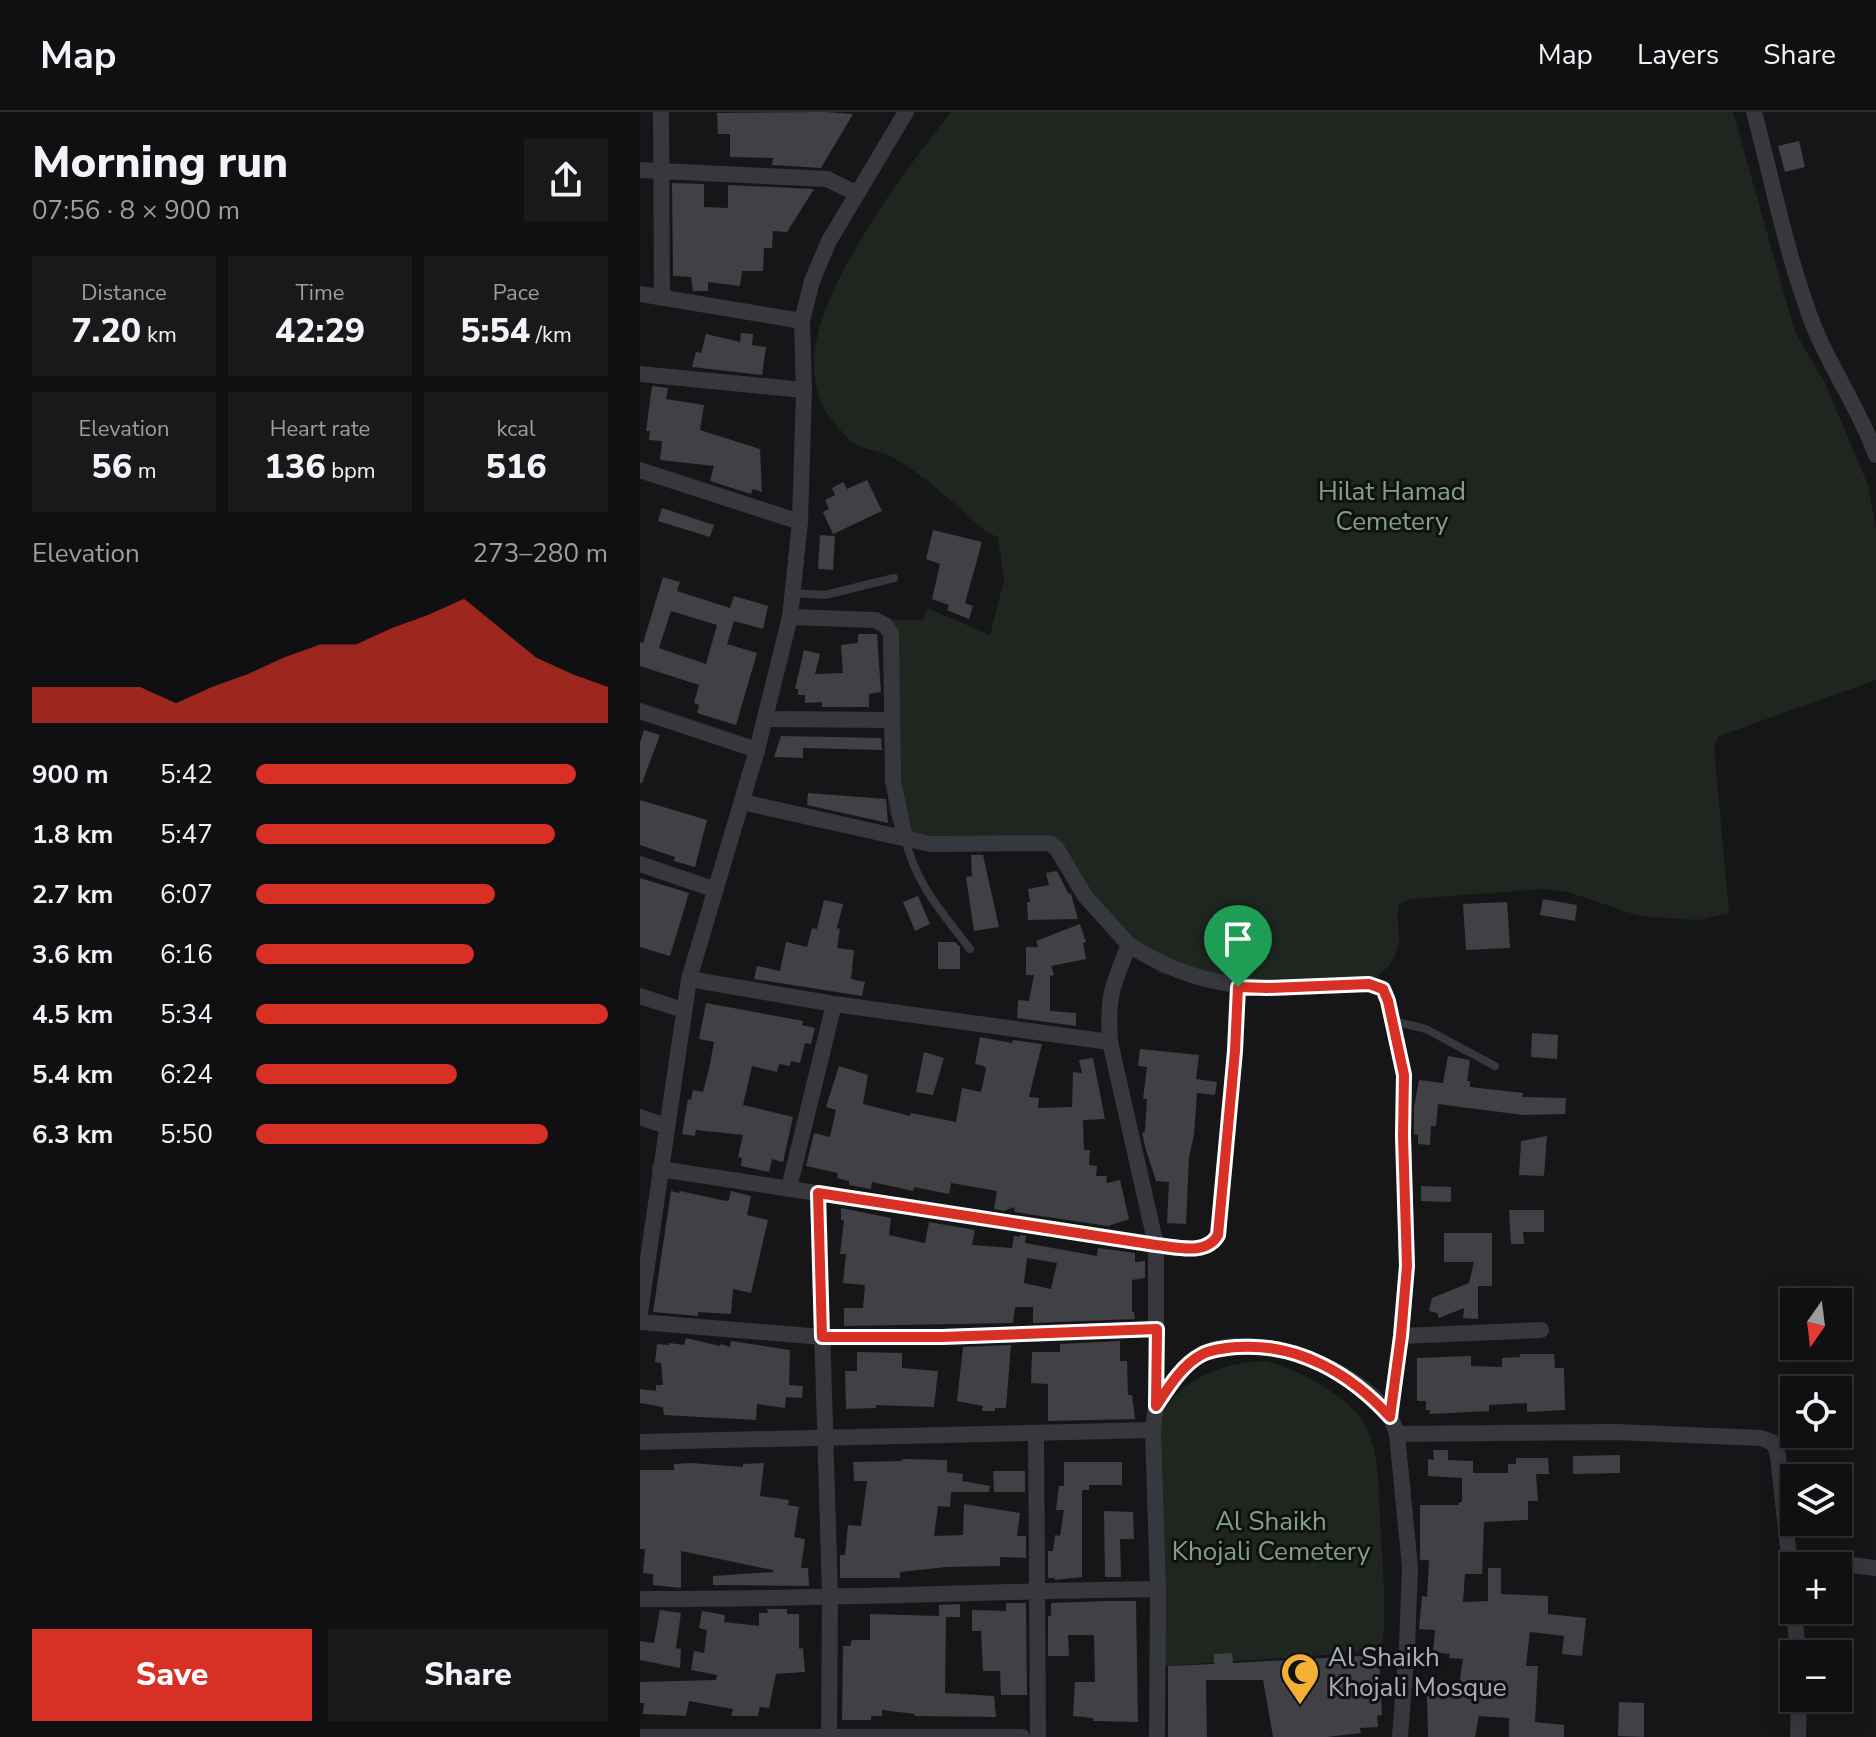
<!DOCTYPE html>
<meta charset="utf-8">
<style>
body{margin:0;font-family:"Nunito Sans",sans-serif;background:#19191b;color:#f1f3f6;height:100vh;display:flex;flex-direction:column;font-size:30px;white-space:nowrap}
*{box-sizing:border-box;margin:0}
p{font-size:26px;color:#9c9d9f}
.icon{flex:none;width:44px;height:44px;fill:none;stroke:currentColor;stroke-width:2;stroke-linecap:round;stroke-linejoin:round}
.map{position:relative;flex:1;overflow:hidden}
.drawer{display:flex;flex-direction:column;background:#101012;width:640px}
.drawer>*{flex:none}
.needle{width:52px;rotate:194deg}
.controls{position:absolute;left:1140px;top:1176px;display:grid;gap:16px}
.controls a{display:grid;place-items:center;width:72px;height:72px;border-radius:0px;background:#101012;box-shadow:0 4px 20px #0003,0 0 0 2px #303032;font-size:40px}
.pin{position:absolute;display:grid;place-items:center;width:68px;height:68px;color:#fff;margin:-82px -34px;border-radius:50% 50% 50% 0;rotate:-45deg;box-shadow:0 0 8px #0007}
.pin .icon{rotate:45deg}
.round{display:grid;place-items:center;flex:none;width:84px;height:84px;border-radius:0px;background:#19191b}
.headline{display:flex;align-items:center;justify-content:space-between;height:136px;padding:0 32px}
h1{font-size:44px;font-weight:800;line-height:60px}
.figures{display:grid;grid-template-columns:repeat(3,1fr);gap:12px;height:136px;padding:8px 32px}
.figures div{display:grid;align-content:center;border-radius:0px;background:#19191b;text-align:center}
.figures b{font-size:34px;font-weight:800}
.figures small{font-size:22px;font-weight:400}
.figures p{font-size:22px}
.chart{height:224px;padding:16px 32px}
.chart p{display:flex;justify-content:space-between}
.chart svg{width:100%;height:144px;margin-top:8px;fill:#d93025;opacity:.7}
.button{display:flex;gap:16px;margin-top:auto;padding:16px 32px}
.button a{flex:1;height:92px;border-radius:0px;background:#d93025;color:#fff;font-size:32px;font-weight:800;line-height:92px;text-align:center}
.button a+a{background:#19191b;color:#f1f3f6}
ul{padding:0 32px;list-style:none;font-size:26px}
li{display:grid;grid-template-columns:128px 96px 1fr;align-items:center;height:60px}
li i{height:20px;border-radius:10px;background:#d93025}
header{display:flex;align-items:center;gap:48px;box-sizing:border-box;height:112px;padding:0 40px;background:#101012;border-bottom:2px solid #303032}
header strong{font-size:38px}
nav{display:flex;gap:44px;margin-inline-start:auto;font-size:28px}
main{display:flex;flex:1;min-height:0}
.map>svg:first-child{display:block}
.green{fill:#1e261f}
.building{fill:#404145;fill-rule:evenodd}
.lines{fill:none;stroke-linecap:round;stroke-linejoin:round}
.lane{stroke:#37383d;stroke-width:8}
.street{stroke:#37383d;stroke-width:16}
.route-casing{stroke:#fff;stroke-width:16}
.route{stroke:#d93025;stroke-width:10}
.labels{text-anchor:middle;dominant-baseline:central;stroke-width:6;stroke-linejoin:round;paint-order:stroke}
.park-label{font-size:26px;fill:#7fa381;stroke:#111113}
.poi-label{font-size:26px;fill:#a8adb8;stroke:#111113;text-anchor:start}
</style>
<header>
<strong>Map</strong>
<nav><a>Map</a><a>Layers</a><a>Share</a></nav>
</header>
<main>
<section class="drawer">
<div class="headline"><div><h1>Morning run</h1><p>07:56 · 8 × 900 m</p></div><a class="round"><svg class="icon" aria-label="share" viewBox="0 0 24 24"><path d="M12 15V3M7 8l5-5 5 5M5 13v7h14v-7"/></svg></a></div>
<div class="figures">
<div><p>Distance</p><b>7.20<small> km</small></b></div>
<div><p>Time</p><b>42:29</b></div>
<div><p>Pace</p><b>5:54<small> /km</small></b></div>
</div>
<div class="figures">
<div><p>Elevation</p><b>56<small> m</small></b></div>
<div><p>Heart rate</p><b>136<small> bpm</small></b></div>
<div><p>kcal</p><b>516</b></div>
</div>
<div class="chart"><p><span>Elevation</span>273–280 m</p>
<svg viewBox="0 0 160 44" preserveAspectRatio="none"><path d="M0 44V33L10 33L20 33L30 33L40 38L50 33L60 29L70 24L80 20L90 20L100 15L110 11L120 6L130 15L140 24L150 29L160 33V44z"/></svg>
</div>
<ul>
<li><b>900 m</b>5:42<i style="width:91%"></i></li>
<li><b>1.8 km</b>5:47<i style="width:85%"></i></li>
<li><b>2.7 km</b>6:07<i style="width:68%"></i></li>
<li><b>3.6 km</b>6:16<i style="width:62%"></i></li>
<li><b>4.5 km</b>5:34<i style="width:100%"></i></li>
<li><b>5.4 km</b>6:24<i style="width:57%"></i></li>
<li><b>6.3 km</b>5:50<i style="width:83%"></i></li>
</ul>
<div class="button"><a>Save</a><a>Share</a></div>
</section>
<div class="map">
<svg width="1236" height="1625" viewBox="0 0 1236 1625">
<rect width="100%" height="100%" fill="#161618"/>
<!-- green -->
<g class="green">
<path d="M311 0H1093L1155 220 1184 269 1228 373 1236 416V568L1079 624 1074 634 1089 801 1059 808 999 804 928 780 904 777 772 787 759 792C757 803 758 812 759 824 760 847 743 862 725 873L589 876 519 861 486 832 413 724 274 727C261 719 254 714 249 700L245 630 248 508H283L287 496 350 523 364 468 358 425 346 420C316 394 286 363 250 344 239 338 221 338 211 329 202 320 186 303 181 291 175 275 172 253 175 236 186 164 265 58 311 0Z"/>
<path d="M624 1249C656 1255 715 1287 728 1319 739 1344 739 1383 740 1410 743 1453 747 1497 742 1539L524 1554 517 1311C536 1268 580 1251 624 1249Z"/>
</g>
<!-- building -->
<g class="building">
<path d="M185 0 213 2 181 56 132 53 133 46 90 45V22H78L77 1Z"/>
<path d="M1159 29 1165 55 1145 60 1138 34Z"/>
<path d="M32 71 64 72V95L88 96V73L174 77 147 120 133 119 132 136H124L123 159H102L100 174 68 170V179H53L51 165 33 164Z"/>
<path d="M101 221 113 222 112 233 126 235 122 263 52 255 56 240 61 241 66 222 100 230Z"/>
<path d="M12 274 28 276 26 287 64 293 60 318 120 337 122 380 113 377 111 382 70 369 74 354 20 348 22 329 9 328 10 319H6Z"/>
<path d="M227 368 242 399 193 422 183 400 189 397 185 388 195 383 192 376 203 370 207 377Z"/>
<path d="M22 396 74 413 70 425 18 409Z"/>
<path d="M293 418 342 430 325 491 333 494 329 507 307 498 309 493 292 487 300 452 286 447Z"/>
<path d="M180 423 195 424 193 458 178 457Z"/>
<path d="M23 465 40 470 37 479 90 496 94 484 128 494 123 517 94 509 87 532 117 541 96 613 57 601 59 593 54 591 59 573 0 554V530L3 531ZM31 499 77 513 66 552 19 536Z"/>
<path d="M218 522H237L241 580 229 582V595H182V590L165 591V583H158V577H155L164 538 180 542 175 562 203 561 201 533 218 531Z"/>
<path d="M4 618 20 623 2 671H0V631Z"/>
<path d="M141 624 241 626 242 638 163 636V646L134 645Z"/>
<path d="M168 681 246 687 248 711 167 693Z"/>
<path d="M0 688 67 708 55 755 34 749 35 745 0 733Z"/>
<path d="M331 743H343L359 815 334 819 326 765 332 764Z"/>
<path d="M417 759 428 781 431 782 438 807 388 808 387 790H390L388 777 409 773 406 761Z"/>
<path d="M0 766 49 781 30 844 0 835Z"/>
<path d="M278 784 290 812 275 819 263 790Z"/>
<path d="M903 787 937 793 935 809 900 803Z"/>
<path d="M184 788 203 792 197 816 200 817 197 836 214 838 211 867 225 870 222 884 114 867 117 854 140 859 146 830 167 835 172 816 177 817Z"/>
<path d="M867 790 870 836 826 838 823 792Z"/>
<path d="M440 812 446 830 443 831 446 847 411 854 414 863 410 864V899L436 901V914L377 906 378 888 389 889 394 863H386V835H398L396 829Z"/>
<path d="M298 830H315L320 835V857H298Z"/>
<path d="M66 891 163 909 162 913 175 916 171 932 165 931 160 951 151 949 150 954 139 952 137 960 112 954 103 993 153 1005 143 1050 132 1047 129 1060 101 1054 102 1046 98 1045 103 1023 56 1018 55 1024 42 1022 48 987 51 988 53 978 63 980 69 957 74 930 59 927Z"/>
<path d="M892 921 918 923 917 947 891 945Z"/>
<path d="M340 925 372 931 373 928 402 932 389 985 399 986 398 996 432 995 433 960 442 961 439 948 453 946 465 1007 443 1008 444 1038H450L449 1053 457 1054 456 1064H467L466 1071 480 1068 489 1107 468 1114 375 1100 374 1095 364 1099 354 1097 357 1079 311 1071 309 1082 274 1075 273 1079 232 1070 231 1077 209 1073V1069L197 1066 198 1061 166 1054 174 1021 190 1025 196 998 186 995 199 954 228 963 223 992 270 1004 271 1001 316 1010 322 976 341 980 346 957 344 954 335 952Z"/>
<path d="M500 937 559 943 556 967 577 970 575 983 557 981 554 1023 549 1045 546 1112 527 1111 529 1070 516 1069 506 1038 502 1021 505 1020 507 987H503L507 955 498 954Z"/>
<path d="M284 940 304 946 293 983 276 980Z"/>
<path d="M808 944 830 948 827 969H830V975L883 981 882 985 926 986 925 1002 883 1003 798 992 796 1014H791L790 1033 778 1032V1023L774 1022V995L779 968 803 971Z"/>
<path d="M907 1024 904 1064 879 1063 881 1029Z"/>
<path d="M781 1074 811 1075V1090L781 1089Z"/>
<path d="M31 1079 39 1081 40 1079 86 1089 89 1088 91 1079 111 1084 107 1103 128 1108 111 1181 93 1177 91 1202 58 1200V1204L13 1200Z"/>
<path d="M201 1096 251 1106 249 1123 285 1131 289 1110 335 1118 332 1133 372 1136 374 1124 380 1125V1123L386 1124 385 1131 457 1144 458 1136 495 1141V1150L505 1149V1166L492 1168V1200H494L495 1207 393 1211V1195H375L373 1211 204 1214V1196H223L225 1173 203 1171 206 1142H200L204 1108H201ZM387 1146 417 1151 411 1177 384 1171Z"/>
<path d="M869 1098H904V1120H883L884 1132H871Z"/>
<path d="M804 1121H852V1174H838V1207L823 1206 824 1196 799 1206 797 1201 789 1199 792 1186 829 1171 834 1150H804Z"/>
<path d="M46 1226 80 1234 81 1232 90 1235 91 1229 150 1238 149 1273 163 1274 162 1286 146 1285 145 1296 117 1292 116 1308 24 1303 23 1295 0 1291V1277L16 1279V1273H23L21 1251 15 1250 17 1232 29 1233V1231L44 1233Z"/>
<path d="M480 1229V1249H487L488 1283H492L495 1307 408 1309V1272L391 1271 392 1240H420V1232Z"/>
<path d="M371 1233 366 1296H355V1299H342L343 1294 317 1289 323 1235Z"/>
<path d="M217 1240 262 1241V1256L298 1259 294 1295 236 1293V1296L206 1297 205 1259H217Z"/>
<path d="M880 1242H914L915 1256H924L925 1298 887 1300V1291L849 1293V1299L790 1302V1298H786V1289H777V1246L831 1244V1254L862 1255V1246L880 1245Z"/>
<path d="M793 1338H808V1348L833 1349V1361H868V1352H876V1346H908L909 1362H896L898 1389H888V1408L844 1410 842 1462H825L823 1490 848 1489V1456H861V1482L908 1484V1502L946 1506 942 1544 922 1542 924 1524 890 1520 886 1554H898L895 1610 924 1613V1625H869V1606L839 1604 835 1625H788L787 1584 817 1586 823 1547 809 1546 810 1542 793 1540 795 1518 779 1517 782 1484 787 1485 789 1448H780V1393H819V1390H822V1366L788 1364V1347L794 1348Z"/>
<path d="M980 1343V1361L933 1362V1344Z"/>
<path d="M262 1347 307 1348V1360L323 1362 322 1369 350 1374 349 1380H311L310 1395 298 1394 294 1424 323 1423 324 1392 380 1401 377 1424H386V1446L360 1445V1454L306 1455 260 1460V1466H200V1443H205L208 1413 221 1414 227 1369H214L213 1350 262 1349Z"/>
<path d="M424 1350H482V1373H449V1378H442V1465L415 1468V1466H408V1439H413L415 1423 420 1424 424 1398H416L419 1374H424Z"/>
<path d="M51 1351 103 1355V1352L124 1351 120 1384 149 1388 148 1393 159 1395 154 1425 165 1427 161 1456H168L169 1474 73 1473V1464L133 1460V1458L41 1439V1476L13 1473V1462L3 1461 5 1437H0V1358H34V1352Z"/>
<path d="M353 1359H385V1380H354Z"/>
<path d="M464 1399 493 1400 494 1427H480L481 1465H465Z"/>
<path d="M466 1489H496L498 1610 453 1609V1606L433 1604 435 1570H455L454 1523H428L429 1544H408V1504H411V1491Z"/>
<path d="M366 1491H386L387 1583H361L360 1559H343L341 1519H332V1498L366 1499Z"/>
<path d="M320 1492V1505H306L305 1581 354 1584 356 1605 274 1604 275 1602 242 1598V1604H231V1608H202L203 1534H210L212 1528H230V1502L299 1504V1493Z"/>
<path d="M127 1497H147V1502H159V1537L163 1536 165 1560 136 1562 129 1596 120 1595 118 1604H91L93 1597 49 1589 46 1604 3 1602 4 1591H0V1570L76 1568 77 1563 51 1558 54 1539 64 1541 67 1518 59 1516 62 1499 85 1503 84 1510 119 1514V1501H128Z"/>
<path d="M20 1498 41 1501 36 1536 41 1537 40 1556 0 1548V1529L14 1531Z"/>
<path d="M592 1541 593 1551 739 1543 742 1603 737 1604 738 1615 720 1616 721 1621 687 1625H633L623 1568H566L567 1625H528V1554L574 1552V1542Z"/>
<path d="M979 1590 1004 1591V1625L978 1624Z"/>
</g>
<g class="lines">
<!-- lane -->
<g class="lane">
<path d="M153 481 185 483 254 466"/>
<path d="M265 726C276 773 302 800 330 837"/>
<path d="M753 909 786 917 855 954"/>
</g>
<!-- street -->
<g class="street">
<path d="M21 0 22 186"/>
<path d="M1114 0C1133 71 1147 146 1174 215 1192 259 1220 298 1236 343"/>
<path d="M0 58 187 67 216 81"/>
<path d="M0 182 162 209"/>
<path d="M0 262 164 278"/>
<path d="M0 358 160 410"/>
<path d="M150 505 235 508 245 513 251 522 253 669 265 726"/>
<path d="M0 599 117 638"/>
<path d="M125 607 252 608"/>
<path d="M102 690 290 732 409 731 417 737 445 784 489 833C472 874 467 885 470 930L516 1133V1294L513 1318 518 1477 517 1625"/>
<path d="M0 752 76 778"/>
<path d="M489 833C572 886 636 876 729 872L743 877 748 889 764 963 763 1024 767 1154 761 1224 750 1305"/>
<path d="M49 867 194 892 470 930"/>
<path d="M0 884 43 898"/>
<path d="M0 1005 26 1014"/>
<path d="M20 1057 516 1133C537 1135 566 1144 578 1123L595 939 598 875"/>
<path d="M149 1076 194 892"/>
<path d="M178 1081 190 1483 189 1625"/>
<path d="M0 1201 49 867 117 638 150 505 160 410 164 278 162 209 172 169 189 129 266 0"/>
<path d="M0 1210 182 1225H302L517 1217"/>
<path d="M761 1224 901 1218"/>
<path d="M517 1293C528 1276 542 1252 562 1242 615 1216 720 1256 750 1305 753 1310 755 1317 757 1322L770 1455 767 1534 760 1625"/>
<path d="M757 1322 976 1320 1121 1326 1134 1331 1138 1344 1149 1445"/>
<path d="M396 1323 398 1625"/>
<path d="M0 1330 513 1318"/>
<path d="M0 1487C173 1488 346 1479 518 1477"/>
<path d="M1154 1497 1149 1445 1236 1456"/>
<path d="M1154 1498 1158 1542"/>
<path d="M0 1625H382"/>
<path d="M1158 1625 1159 1586"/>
</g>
</g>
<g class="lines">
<!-- route casing -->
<g class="route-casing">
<path id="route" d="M729 872 743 877 748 889 764 963 763 1024 767 1154 761 1224 750 1305C711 1262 658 1231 598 1235 586 1236 572 1237 561 1243 542 1253 528 1276 516 1294L517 1217 302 1225H182L178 1081 516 1133C537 1135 566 1144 578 1123L595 939 598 875 627 876Z"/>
</g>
<!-- route -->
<use href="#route" class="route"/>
</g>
<!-- icons -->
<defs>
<g id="mosque-pin" transform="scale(2)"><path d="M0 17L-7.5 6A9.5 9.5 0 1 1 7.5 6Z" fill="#f2b134" stroke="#111113"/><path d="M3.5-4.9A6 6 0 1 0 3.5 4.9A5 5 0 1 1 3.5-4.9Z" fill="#111"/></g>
</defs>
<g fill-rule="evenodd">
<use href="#mosque-pin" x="660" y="1560"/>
</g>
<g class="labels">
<!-- park labels -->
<g class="park-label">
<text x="752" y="379">Hilat Hamad<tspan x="752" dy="30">Cemetery</tspan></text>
<text x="631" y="1409">Al Shaikh<tspan x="631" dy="30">Khojali Cemetery</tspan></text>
</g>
<!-- poi labels -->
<g class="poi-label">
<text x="688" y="1545">Al Shaikh<tspan x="688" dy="30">Khojali Mosque</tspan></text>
</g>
</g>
</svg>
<div class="controls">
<a><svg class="needle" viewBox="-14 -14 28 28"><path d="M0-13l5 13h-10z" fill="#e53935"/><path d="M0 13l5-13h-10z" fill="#9c9d9f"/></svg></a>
<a><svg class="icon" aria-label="locate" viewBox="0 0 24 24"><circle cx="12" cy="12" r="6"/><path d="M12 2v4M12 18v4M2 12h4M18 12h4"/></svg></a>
<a><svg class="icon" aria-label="layers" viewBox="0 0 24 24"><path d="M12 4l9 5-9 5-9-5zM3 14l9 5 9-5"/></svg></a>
<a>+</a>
<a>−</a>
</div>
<div class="pin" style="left:598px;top:875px;background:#1e9e55"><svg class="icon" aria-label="arrive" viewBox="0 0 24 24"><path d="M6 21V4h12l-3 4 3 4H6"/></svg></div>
</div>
</main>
